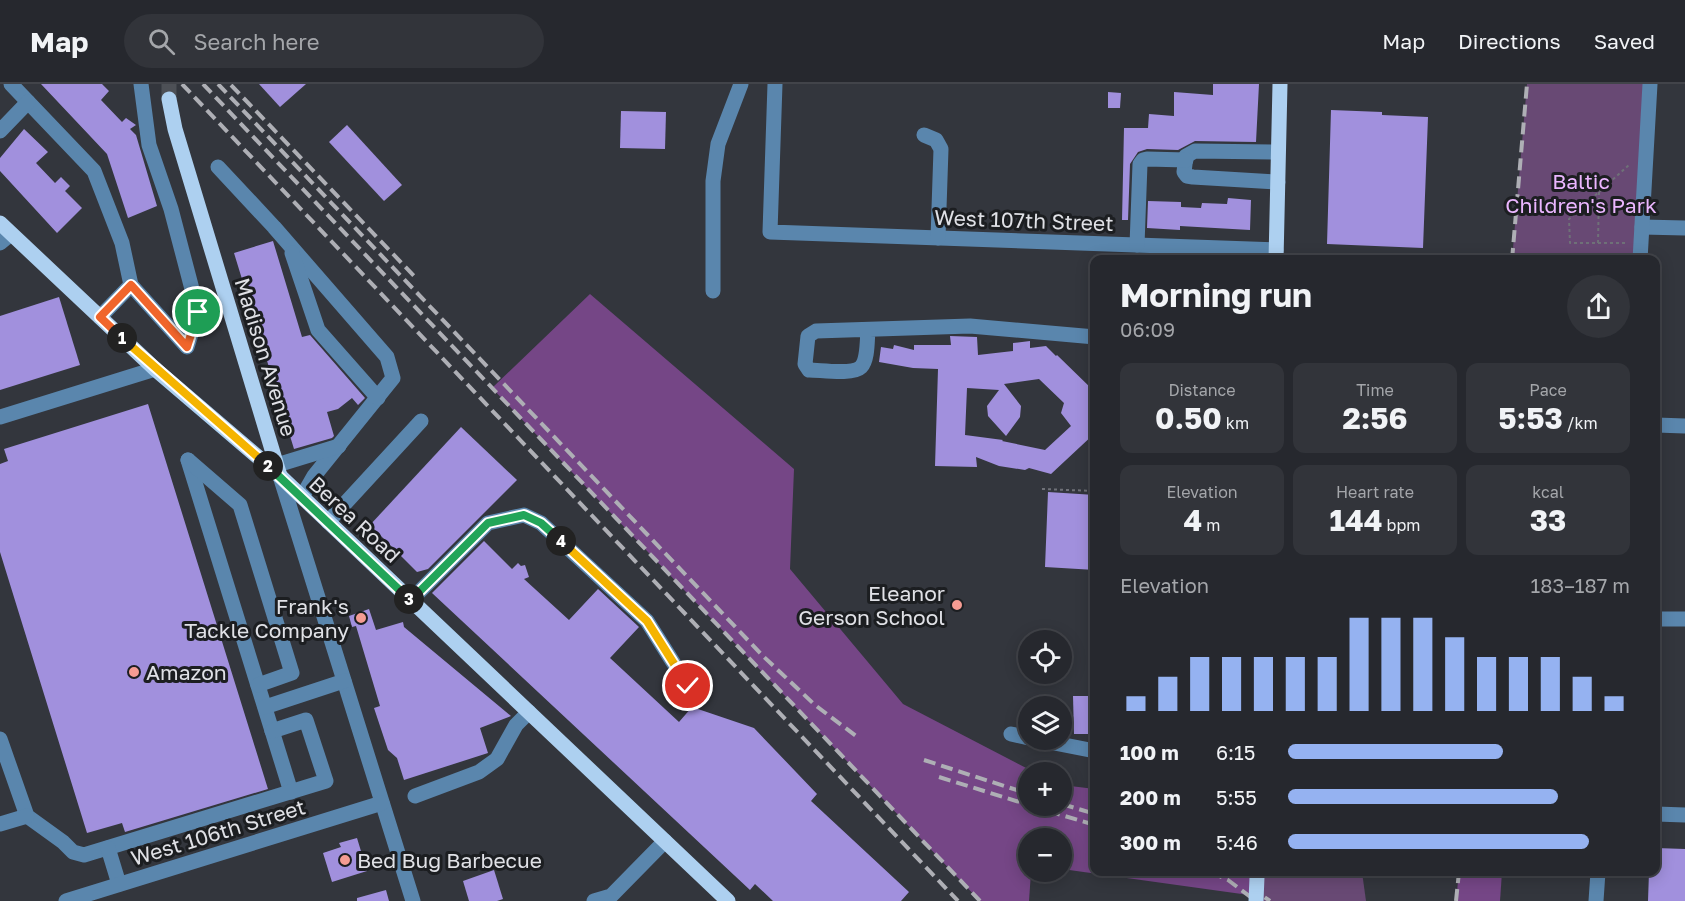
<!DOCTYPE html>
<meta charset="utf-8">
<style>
body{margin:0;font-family:"Golos Text",sans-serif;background:#32343a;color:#f1f3f6;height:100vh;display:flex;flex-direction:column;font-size:22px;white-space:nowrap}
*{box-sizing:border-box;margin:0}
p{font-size:20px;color:#a4a6aa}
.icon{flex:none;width:33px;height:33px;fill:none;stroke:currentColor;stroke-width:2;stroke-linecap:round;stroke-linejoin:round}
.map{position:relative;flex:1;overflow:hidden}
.side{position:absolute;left:1090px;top:171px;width:570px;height:621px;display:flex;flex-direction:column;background:#26282e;border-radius:12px;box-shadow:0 3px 15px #0003,0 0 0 2px #42444a}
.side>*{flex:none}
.buttons{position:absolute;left:1018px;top:546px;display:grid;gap:12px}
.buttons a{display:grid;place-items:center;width:54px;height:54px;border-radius:50%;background:#26282e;box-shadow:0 3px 15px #0003,0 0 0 2px #42444a;font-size:30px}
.pin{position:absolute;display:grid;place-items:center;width:51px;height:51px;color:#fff;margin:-26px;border:3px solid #fff;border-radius:50%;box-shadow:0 2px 6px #0007}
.km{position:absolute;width:30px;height:30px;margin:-15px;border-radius:50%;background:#222;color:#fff;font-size:16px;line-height:30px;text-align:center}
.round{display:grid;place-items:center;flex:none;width:63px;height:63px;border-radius:32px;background:#32343a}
.overview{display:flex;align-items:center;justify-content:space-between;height:102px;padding:0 30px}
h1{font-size:33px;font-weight:700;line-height:45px}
.figures{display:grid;grid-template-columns:repeat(3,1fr);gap:9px;height:102px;padding:6px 30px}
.figures div{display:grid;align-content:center;border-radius:12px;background:#32343a;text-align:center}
.figures b{font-size:30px;font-weight:700}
.figures small{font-size:16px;font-weight:400}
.figures p{font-size:16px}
.chart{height:168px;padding:12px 30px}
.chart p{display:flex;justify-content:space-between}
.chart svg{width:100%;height:108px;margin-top:6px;stroke:#95b2f1;stroke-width:6}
ul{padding:0 30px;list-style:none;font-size:20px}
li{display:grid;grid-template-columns:96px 72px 1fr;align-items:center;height:45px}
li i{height:15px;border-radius:8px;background:#95b2f1}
header{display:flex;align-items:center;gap:36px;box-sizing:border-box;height:84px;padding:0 30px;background:#26282e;border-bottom:2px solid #42444a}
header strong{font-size:28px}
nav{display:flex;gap:33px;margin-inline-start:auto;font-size:21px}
.search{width:420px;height:54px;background:#32343a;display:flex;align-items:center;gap:15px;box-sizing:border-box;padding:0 21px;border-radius:33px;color:#a4a6aa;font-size:22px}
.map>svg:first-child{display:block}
.green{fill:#684974}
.forest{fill:#754686}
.building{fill:#a190dd;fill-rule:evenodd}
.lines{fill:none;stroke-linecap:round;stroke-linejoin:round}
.major-tunnel{stroke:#4d5056;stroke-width:15;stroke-dasharray:15 8;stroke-linecap:butt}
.path{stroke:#6f7178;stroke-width:2;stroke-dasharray:3 3;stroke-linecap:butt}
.minor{stroke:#5a86ad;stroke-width:15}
.major{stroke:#add0f0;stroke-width:15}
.rail{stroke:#aeafb5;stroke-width:4;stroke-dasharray:12 6;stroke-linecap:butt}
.major-bridge{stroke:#add0f0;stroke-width:15}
.split-1-casing{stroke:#fff;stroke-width:12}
.split-2-casing{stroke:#fff;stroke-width:12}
.split-3-casing{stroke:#fff;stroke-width:12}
.split-4-casing{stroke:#fff;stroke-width:12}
.split-5-casing{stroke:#fff;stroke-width:12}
.split-1{stroke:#f0652b;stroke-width:8}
.split-2{stroke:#f5b400;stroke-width:8}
.split-3{stroke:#22a559;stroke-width:8}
.split-4{stroke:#22a559;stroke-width:8}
.split-5{stroke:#f5b400;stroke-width:8}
.poi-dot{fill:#f59c93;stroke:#1c1e21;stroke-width:2}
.labels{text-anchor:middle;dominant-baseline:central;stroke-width:6;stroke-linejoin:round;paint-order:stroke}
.park-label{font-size:21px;fill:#ebb6ff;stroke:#1c1e21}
.street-label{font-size:21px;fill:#e0e1e6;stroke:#1c1e21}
.poi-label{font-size:21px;fill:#e0e1e6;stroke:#1c1e21;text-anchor:end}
</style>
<header>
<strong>Map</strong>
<div class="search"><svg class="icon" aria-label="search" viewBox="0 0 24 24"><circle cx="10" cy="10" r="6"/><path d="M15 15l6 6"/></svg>Search here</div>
<nav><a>Map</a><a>Directions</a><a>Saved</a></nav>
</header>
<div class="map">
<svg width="1685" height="817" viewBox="0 0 1685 817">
<rect width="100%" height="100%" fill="#33363d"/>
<!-- green -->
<g class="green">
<path d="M1527 0H1650L1640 175 1512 176Z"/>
<path d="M1257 788H1362L1366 817H1256Z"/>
</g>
<!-- forest -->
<g class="forest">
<path d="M590 210 794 385 790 485 903 620 1034 688H1029V722H1062V701L1095 705V788H1257L1256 812 1062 785V754H1029V788H1031L1029 817H980L492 304Z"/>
<path d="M1459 788H1502L1500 817H1456Z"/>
</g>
<!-- building -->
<g class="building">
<path d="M41 0H102L109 7 101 16 122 38 126 34 136 41 130 45 136 51 157 122 128 134 107 70Z"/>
<path d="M259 0H306L280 23Z"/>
<path d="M1213 0H1259L1256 58 1195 57 1178 66 1147 65 1138 68 1130 80 1128 136H1122L1124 44H1148L1149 30 1174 32V8L1213 11Z"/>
<path d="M1108 8 1121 9 1120 24H1108Z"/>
<path d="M1331 26 1382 28V31L1428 33 1423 164 1327 160Z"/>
<path d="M621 27 666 28 665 65 620 64Z"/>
<path d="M347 41 402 101 384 117 329 58Z"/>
<path d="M24 45 48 68 36 79 55 99 61 93 70 102 65 107 82 124 57 149 0 87V74Z"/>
<path d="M1228 114 1251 116 1250 146 1180 142V146L1147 144 1148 117 1181 118V123L1201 124 1202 119 1227 120Z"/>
<path d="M273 157 302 253 310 251 365 314 358 321 352 314 338 325 327 328 334 352 332 354 294 365 234 169Z"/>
<path d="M59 213 80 281 0 306V232Z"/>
<path d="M950 252 977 253 978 271 1013 267V259L1030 257V264L1046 262 1056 272 1057 271 1095 308V349L1051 390 1029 384 1025 386 999 382 976 373 977 383 935 382 938 285 913 284 879 278 881 263 893 265 894 261 914 266V261H951ZM1039 295 1064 319 1061 329 1071 342 1045 366 1002 357 1003 356 965 351 967 304 999 306 987 322 988 332 1006 352 1020 333 1021 322 1004 300Z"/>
<path d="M148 320 268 705 125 748 122 739 87 749 0 468V380L8 377 4 365Z"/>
<path d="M461 343 517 396 428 485 417 488 370 441Z"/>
<path d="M1048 408 1095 411V429H1089V461H1095V486L1045 483Z"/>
<path d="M484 457 512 485 518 479 521 482 525 481 529 493 524 495 569 536 598 505 639 543 610 574 679 638 692 623 754 644 817 710 811 717 909 808 901 817H773L755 800 750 806 432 509Z"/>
<path d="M369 525 376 546 403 538 404 543 511 632 480 644 488 669 404 696 397 674 388 666 374 624 380 622 356 542 352 543 349 532Z"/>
<path d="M1073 612H1095V650H1074Z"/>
<path d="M357 754 367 787 332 798 323 769 341 763 339 759Z"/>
<path d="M1656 764 1685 765V817H1648L1649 788H1656Z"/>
<path d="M494 786 503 815 497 817H469L463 797Z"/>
<path d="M386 806 389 817H357V814Z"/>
</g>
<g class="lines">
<!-- major-tunnel -->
<path class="major-tunnel" d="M169 15V0"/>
<!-- path -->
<g class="path">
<path d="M1598 159 1599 108"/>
<path d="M1625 159H1570L1569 135 1630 80"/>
<path d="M1042 405 1095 407"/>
</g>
<!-- minor -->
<g class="minor">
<path d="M11 0 94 87 122 159 131 201"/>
<path d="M775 0 770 148 1276 166"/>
<path d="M0 47 28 18"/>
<path d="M924 51 936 56 941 65 938 154"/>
<path d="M218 83 274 143 387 273 393 294 314 392 302 413"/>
<path d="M1278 98 1193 93 1187 92 1184 88 1186 72 1195 67 1278 68"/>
<path d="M1642 143 1685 144"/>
<path d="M0 159 11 150"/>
<path d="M1137 161 1140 80 1143 76 1147 75 1186 76"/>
<path d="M292 169 318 246 378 314"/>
<path d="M1640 176 1650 0"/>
<path d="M713 207V97L718 60 741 0"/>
<path d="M100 233 131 201 187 263 198 228 171 125 149 61 141 0"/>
<path d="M868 246C867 256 868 276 861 283 853 291 821 286 809 286L805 280 808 252 816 247 970 242 1095 253"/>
<path d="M0 333 155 285"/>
<path d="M1656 341 1685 342"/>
<path d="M188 376 291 708"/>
<path d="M188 376 240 421 292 589 258 601"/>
<path d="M277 381 339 362"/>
<path d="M280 392 413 817"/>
<path d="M328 438 421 337"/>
<path d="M411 516 488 439 524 431 541 439 647 537 688 602"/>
<path d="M1656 535H1685"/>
<path d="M265 623 344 597"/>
<path d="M1011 650 1029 654"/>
<path d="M0 655 27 732 63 758 73 768 84 771 326 697 306 636 272 647"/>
<path d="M1039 656 1095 667"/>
<path d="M415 712 479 688 497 675 516 641 529 628"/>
<path d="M1656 730 1685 731"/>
<path d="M0 740 27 732"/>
<path d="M108 764 119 800"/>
<path d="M66 817 382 719"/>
<path d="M594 817 611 812 665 757"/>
<path d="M1596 817 1598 788"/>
</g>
<!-- major -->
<g class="major">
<path d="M169 15 175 45 280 392"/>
<path d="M0 139 155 285 280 392 728 817"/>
<path d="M1276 176 1280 0"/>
</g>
<!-- rail -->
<g class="rail">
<path d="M182 0 958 817"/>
<path d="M203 0 980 817"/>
<path d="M218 0 764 573 815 621 856 652"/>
<path d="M231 1 416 194"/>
<path d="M1512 176 1527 0"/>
<path d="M924 676 1029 710"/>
<path d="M939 693 1029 721"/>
<path d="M1062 720 1095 730"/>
<path d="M1031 722 1095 741"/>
<path d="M1211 788 1228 796 1256 817"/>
<path d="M1250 803 1270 817"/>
<path d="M1456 817 1459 788"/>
</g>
<!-- major-bridge -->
<path class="major-bridge" d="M1256 817 1257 793"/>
</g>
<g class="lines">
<!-- split-1 casing -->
<g class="split-1-casing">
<path id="split-1" d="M122 254 100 233 131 201 187 263 198 228"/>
</g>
<!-- split-2 casing -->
<g class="split-2-casing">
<path id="split-2" d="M122 254 268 382"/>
</g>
<!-- split-3 casing -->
<g class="split-3-casing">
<path id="split-3" d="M268 382 409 515"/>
</g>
<!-- split-4 casing -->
<g class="split-4-casing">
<path id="split-4" d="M409 515 411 516 488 439 524 431 541 439 561 457"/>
</g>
<!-- split-5 casing -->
<g class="split-5-casing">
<path id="split-5" d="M561 457 647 537 688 602"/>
</g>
<!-- split-1 -->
<use href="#split-1" class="split-1"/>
<!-- split-2 -->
<use href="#split-2" class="split-2"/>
<!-- split-3 -->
<use href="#split-3" class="split-3"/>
<!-- split-4 -->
<use href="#split-4" class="split-4"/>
<!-- split-5 -->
<use href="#split-5" class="split-5"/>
</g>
<!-- markers -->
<g class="poi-dot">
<circle cx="957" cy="521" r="6"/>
<circle cx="361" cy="534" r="6"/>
<circle cx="134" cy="588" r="6"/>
<circle cx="345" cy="776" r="6"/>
</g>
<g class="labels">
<!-- park labels -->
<g class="park-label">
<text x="1581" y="97">Baltic<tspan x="1581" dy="24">Children's Park</tspan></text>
</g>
<!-- street labels -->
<g class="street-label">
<text transform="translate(1024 136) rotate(2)">West 107th Street</text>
<text transform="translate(266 273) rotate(73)">Madison Avenue</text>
<text transform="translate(355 435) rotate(43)">Berea Road</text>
<text transform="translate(218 748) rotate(-17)">West 106th Street</text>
</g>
<!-- poi labels -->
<g class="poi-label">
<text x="945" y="509">Eleanor<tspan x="945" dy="24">Gerson School</tspan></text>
<text x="349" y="522">Frank's<tspan x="349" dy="24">Tackle Company</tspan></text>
<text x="146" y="588" text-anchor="start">Amazon</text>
<text x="357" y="776" text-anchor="start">Bed Bug Barbecue</text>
</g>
</g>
</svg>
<div class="buttons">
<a><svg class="icon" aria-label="locate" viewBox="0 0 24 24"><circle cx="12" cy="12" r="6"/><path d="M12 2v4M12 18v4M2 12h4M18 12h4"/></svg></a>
<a><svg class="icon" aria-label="layers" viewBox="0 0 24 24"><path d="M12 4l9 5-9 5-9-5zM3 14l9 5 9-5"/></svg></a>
<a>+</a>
<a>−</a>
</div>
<div class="pin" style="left:198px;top:228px;background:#1e9e55"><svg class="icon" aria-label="arrive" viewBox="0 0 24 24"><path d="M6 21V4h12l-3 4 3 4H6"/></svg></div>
<div class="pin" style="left:688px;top:602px;background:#d93025"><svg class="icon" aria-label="check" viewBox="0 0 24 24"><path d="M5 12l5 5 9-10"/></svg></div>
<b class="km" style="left:122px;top:254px">1</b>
<b class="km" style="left:268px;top:382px">2</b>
<b class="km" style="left:409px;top:515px">3</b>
<b class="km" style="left:561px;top:457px">4</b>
<section class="side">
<div class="overview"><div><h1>Morning run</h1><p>06:09</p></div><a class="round"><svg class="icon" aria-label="share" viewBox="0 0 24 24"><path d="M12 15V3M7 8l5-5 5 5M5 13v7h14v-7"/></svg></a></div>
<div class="figures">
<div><p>Distance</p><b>0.50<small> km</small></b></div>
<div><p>Time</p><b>2:56</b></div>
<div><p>Pace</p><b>5:53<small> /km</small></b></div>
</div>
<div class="figures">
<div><p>Elevation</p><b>4<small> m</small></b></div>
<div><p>Heart rate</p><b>144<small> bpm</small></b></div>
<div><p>kcal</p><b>33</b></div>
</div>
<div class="chart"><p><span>Elevation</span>183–187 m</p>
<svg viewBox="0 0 160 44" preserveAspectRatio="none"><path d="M5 44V38M15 44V30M25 44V22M35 44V22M45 44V22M55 44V22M65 44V22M75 44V6M85 44V6M95 44V6M105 44V14M115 44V22M125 44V22M135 44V22M145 44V30M155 44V38"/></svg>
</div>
<ul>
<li><b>100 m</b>6:15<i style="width:63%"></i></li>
<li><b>200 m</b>5:55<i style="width:79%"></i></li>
<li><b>300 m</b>5:46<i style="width:88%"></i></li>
</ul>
</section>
</div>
